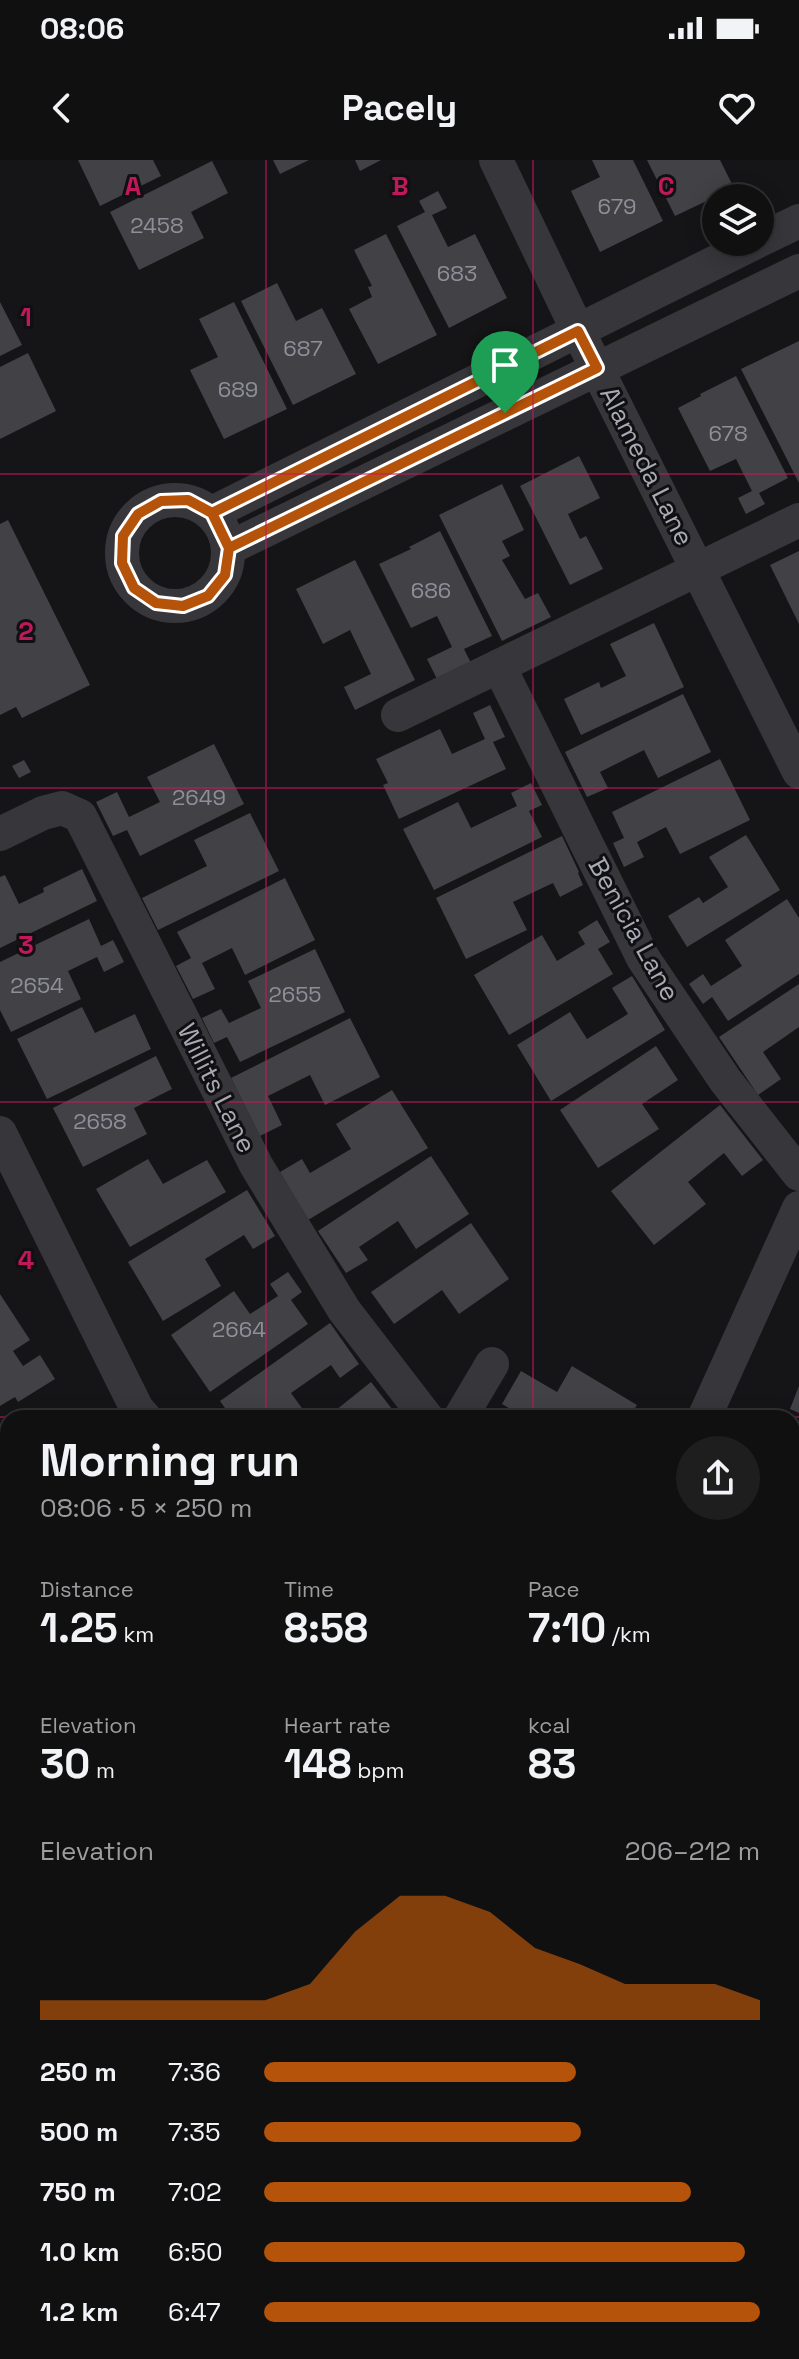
<!DOCTYPE html>
<meta charset="utf-8">
<style>
body{margin:0;font-family:"Space Grotesk",sans-serif;background:#1e1e1f;color:#f1f3f6;height:100vh;display:flex;flex-direction:column;font-size:30px;white-space:nowrap}
*{box-sizing:border-box;margin:0}
p{font-size:26px;color:#9c9d9f}
.icon{flex:none;width:44px;height:44px;fill:none;stroke:currentColor;stroke-width:2;stroke-linecap:round;stroke-linejoin:round}
.map{position:relative;flex:1;overflow:hidden}
.drawer{position:absolute;left:0px;top:1250px;width:800px;height:950px;display:flex;flex-direction:column;background:#101011;border-radius:24px 24px 0 0;box-shadow:0 4px 20px #0003,0 0 0 2px #303031}
.drawer>*{flex:none}
.fabs{position:absolute;left:702px;top:24px;display:grid;gap:16px}
.fabs a{display:grid;place-items:center;width:72px;height:72px;border-radius:50%;background:#101011;box-shadow:0 4px 20px #0003,0 0 0 2px #303031;font-size:40px}
.pin{position:absolute;display:grid;place-items:center;width:68px;height:68px;color:#fff;margin:-82px -34px;border-radius:50% 50% 50% 0;rotate:-45deg;box-shadow:0 0 8px #0007}
.pin .icon{rotate:45deg}
.round{display:grid;place-items:center;flex:none;width:84px;height:84px;border-radius:42px;background:#1e1e1f}
.head{display:flex;align-items:center;justify-content:space-between;height:136px;padding:0 40px}
h1{font-size:44px;font-weight:700;line-height:60px}
.figures{display:grid;grid-template-columns:repeat(3,1fr);gap:12px;height:136px;padding:8px 40px}
.figures div{display:grid;align-content:center}
.figures b{font-size:40px;font-weight:700}
.figures small{font-size:22px;font-weight:400}
.figures p{font-size:22px}
.chart{height:224px;padding:16px 40px}
.chart p{display:flex;justify-content:space-between}
.chart svg{width:100%;height:144px;margin-top:8px;fill:#b45309;opacity:.7}
ul{padding:0 40px;list-style:none;font-size:26px}
li{display:grid;grid-template-columns:128px 96px 1fr;align-items:center;height:60px}
li i{height:20px;border-radius:10px;background:#b45309}
.status{display:flex;justify-content:space-between;align-items:center;height:56px;padding:0 40px;background:#101011;direction:ltr}
.status svg{height:22px;fill:currentColor}
header{display:flex;justify-content:space-between;align-items:center;height:104px;padding:0 40px;background:#101011;font-size:36px;font-weight:700}
.map>svg:first-child{display:block}
.building{fill:#424246}
.lines{fill:none;stroke-linecap:round;stroke-linejoin:round}
.street{stroke:#37363b;stroke-width:34}
.secondary{stroke:#45454b;stroke-width:44}
.route-casing{stroke:#fff;stroke-width:16}
.route{stroke:#b45309;stroke-width:10}
.grid{fill:none;stroke:#c2185b;stroke-width:2;stroke-opacity:0.55}
.labels{text-anchor:middle;dominant-baseline:central;stroke-width:6;stroke-linejoin:round;paint-order:stroke}
.number-label{font-size:22px;fill:#8e8f99}
.street-label{font-size:26px;fill:#a8a9b5;stroke:#101012}
.grid-label{font-size:26px;text-anchor:middle;font-weight:bold;fill:#c2185b;stroke:#101012;stroke-width:6;stroke-linejoin:round;paint-order:stroke}
</style>
<div class="status"><b>08:06</b><svg viewBox="0 0 49 12"><path d="M0 12V9h3v3zM5 12V6h3v6zM10 12V3h3v9zM15 12V0h3v12zM26 1h20v11H26zM47 4h2v5h-2z"/></svg></div>
<header><svg class="icon" aria-label="back" viewBox="0 0 24 24"><path d="M15 5l-7 7 7 7"/></svg>Pacely<svg class="icon" aria-label="heart" viewBox="0 0 24 24"><path d="M12 20l-8-8c-3-5 5-10 8-4 3-6 11-1 8 4z"/></svg></header>
<div class="map">
<svg width="799" height="2199" viewBox="0 0 799 2199">
<rect width="100%" height="100%" fill="#151517"/>
<!-- building -->
<g class="building">
<path d="M78 0H153L161 16 100 46Z"/>
<path d="M273 0H309L280 14Z"/>
<path d="M355 0H381L360 11Z"/>
<path d="M592 0H633L663 61 600 92 571 31 600 17Z"/>
<path d="M647 0H720L734 28 675 56Z"/>
<path d="M212 1 228 33 191 52 204 78 139 110 110 52Z"/>
<path d="M438 31 447 48 432 55 448 87 475 74 507 138 449 168 397 66 425 52 419 41Z"/>
<path d="M386 74 437 175 378 204 349 149 372 137 368 127 372 126 354 90Z"/>
<path d="M277 123 296 161 322 148 356 214 293 245 241 141Z"/>
<path d="M0 142 22 185 0 196Z"/>
<path d="M234 142 287 249 224 279 190 210 218 197 199 159Z"/>
<path d="M799 181V323L741 209Z"/>
<path d="M28 193 56 251 0 279V207Z"/>
<path d="M736 216 788 318 759 333 765 344 746 354 738 338 752 331 736 299 710 311 678 248 701 236 700 234Z"/>
<path d="M579 296 600 338 568 354 580 379 586 376 603 409 570 425 520 326Z"/>
<path d="M502 324 524 370 502 381 510 396 502 400 525 439 538 433 551 457 502 481 439 355Z"/>
<path d="M8 360 90 525 22 558 16 547 0 555V364Z"/>
<path d="M440 371 492 476 464 489 471 503 437 519 427 499 452 487 437 456 411 468 379 404 411 389 409 387Z"/>
<path d="M799 391V464L770 405Z"/>
<path d="M355 400 415 520 355 550 344 527 371 514 350 470 323 484 296 429Z"/>
<path d="M654 463 684 527 581 575 564 539 599 522 601 528 626 516 610 484Z"/>
<path d="M683 534 711 592 658 618 644 590 600 612 608 628 587 637 565 592Z"/>
<path d="M490 545 505 577 493 582 506 609 399 659 383 625 388 623 376 599 440 569 452 594 485 579 473 553Z"/>
<path d="M214 584 244 644 140 696 127 670 113 676 96 642 117 632 129 657 160 642 147 617Z"/>
<path d="M720 599 750 660 680 694 666 667 637 682 644 697 624 707 613 683 624 678 612 652Z"/>
<path d="M24 600 31 612 19 618 12 606Z"/>
<path d="M531 623 542 645 529 651 542 677 434 730 403 669 458 642 471 668 517 646 511 633Z"/>
<path d="M250 653 279 711 158 770 142 738 207 706 194 680Z"/>
<path d="M746 675 780 730 687 787 668 756 699 737 703 743 728 727 709 697Z"/>
<path d="M562 676 579 712 578 713 583 725 560 737 553 723 513 742 527 770 466 799 436 738Z"/>
<path d="M82 709 97 741 0 788V717L5 715 19 744 44 732 43 728Z"/>
<path d="M285 718 315 780 245 815 232 788 202 803 215 829 193 839 176 806 191 798 177 772Z"/>
<path d="M787 739 799 758V814L728 861 712 837 703 844 689 824 703 814 711 826 742 806 725 780Z"/>
<path d="M89 759 101 786 113 780 124 802 104 812 97 797 68 811 81 839 11 872 0 850V802Z"/>
<path d="M597 760 610 782 598 789 613 814 509 875 474 815 542 775 557 801 585 784 578 772Z"/>
<path d="M315 789 345 852 240 902 227 877 214 883 202 858 221 849 229 863 261 848 248 821Z"/>
<path d="M632 816 665 870 551 941 517 885 570 852 587 879 628 854 612 828Z"/>
<path d="M799 824V867L763 892 781 919 758 935 719 877Z"/>
<path d="M82 847 95 873 135 854 151 889 47 939 17 879Z"/>
<path d="M350 858 380 917 325 945 310 915 268 936 282 965 260 976 231 918Z"/>
<path d="M656 886 678 920 642 944 659 969 598 1008 560 950Z"/>
<path d="M156 896 172 929 134 948 147 974 83 1007 53 948Z"/>
<path d="M392 930 428 988 308 1060 280 1012 302 999 310 1013 351 989 336 964Z"/>
<path d="M720 945 763 1000 742 1016 724 993 688 1022 706 1044 654 1085 611 1031Z"/>
<path d="M431 996 469 1054 416 1089 398 1061 359 1087 368 1100 346 1113 318 1071Z"/>
<path d="M148 999 163 1024 207 1000 226 1032 130 1087 96 1029Z"/>
<path d="M247 1030 275 1076 253 1089 244 1075 205 1099 221 1126 163 1161 128 1102Z"/>
<path d="M471 1063 509 1119 459 1154 442 1130 394 1164 371 1132Z"/>
<path d="M288 1112 302 1132 291 1140 308 1164 210 1232 171 1175 234 1131 250 1154 278 1136 270 1124Z"/>
<path d="M0 1134 30 1180 13 1191 23 1206 40 1195 55 1219 18 1242 15 1237 0 1246Z"/>
<path d="M330 1163 359 1204 340 1218 331 1205 291 1233 309 1258H232L220 1241Z"/>
<path d="M572 1206 637 1245 629 1258H525L502 1244 521 1211 557 1232Z"/>
<path d="M371 1222 399 1258H326Z"/>
<path d="M799 1226V1253L790 1249Z"/>
<path d="M792 1277 799 1279V1348L792 1345Z"/>
<path d="M792 1366 799 1370V1446L792 1441Z"/>
<path d="M0 1419 8 1431V1472L0 1477Z"/>
<path d="M792 1461 799 1466V1515L792 1525Z"/>
<path d="M8 1491V1565L0 1570V1496Z"/>
<path d="M8 1584V1620L0 1608V1589Z"/>
<path d="M8 1807V1867L0 1869V1809Z"/>
<path d="M792 1816 799 1817V1854L792 1853Z"/>
<path d="M792 2021 799 2030V2072L792 2077Z"/>
<path d="M799 2081V2125L792 2116V2087Z"/>
<path d="M799 2159V2193H798L792 2170V2161Z"/>
<path d="M264 2192H320L314 2199H265L261 2195Z"/>
<path d="M517 2192H560L558 2199H515Z"/>
<path d="M565 2192H616L615 2199H563Z"/>
<path d="M738 2192H786L788 2199H740Z"/>
</g>
<g class="lines">
<!-- street -->
<g class="street">
<path d="M496 0 578 171 799 612"/>
<path d="M760 80 799 61"/>
<circle cx="175" cy="393" r="53"/>
<path d="M212 353 756 82"/>
<path d="M799 360 499 506 643 798 725 920 799 1014"/>
<path d="M229 388 799 111"/>
<path d="M398 555 499 506"/>
<path d="M0 674 43 653 62 648 80 656 256 1005 344 1150 427 1258"/>
<path d="M0 973 137 1249 145 1258"/>
<path d="M460 1258 492 1204"/>
<path d="M704 1258 799 1048"/>
<path d="M0 1328 8 1323"/>
<path d="M792 1728 799 1736"/>
</g>
<!-- secondary -->
<g class="secondary">
<path d="M792 1604 799 1596"/>
<path d="M0 1978 8 1976"/>
</g>
</g>
<g class="lines">
<!-- route casing -->
<g class="route-casing">
<path id="route" d="M505 253 229 388 212 353 188 340 161 341 138 354 123 376 122 403 134 428 156 443 183 446 208 436 225 415 229 388 212 353 578 171 597 208 505 253"/>
</g>
<!-- route -->
<use href="#route" class="route"/>
</g>
<!-- grid -->
<path class="grid" d="M266 0V1258M533 0V1258M0 314H799M0 628H799M0 942H799M0 1257H799M0 1571H8M792 1571H799M0 1885H8M792 1885H799M266 2192V2199M533 2192V2199"/>
<g class="labels">
<!-- number labels -->
<g class="number-label">
<text x="617" y="46">679</text>
<text x="157" y="65">2458</text>
<text x="457" y="113">683</text>
<text x="303" y="188">687</text>
<text x="238" y="229">689</text>
<text x="728" y="273">678</text>
<text x="431" y="430">686</text>
<text x="199" y="637">2649</text>
<text x="37" y="825">2654</text>
<text x="295" y="834">2655</text>
<text x="100" y="961">2658</text>
<text x="239" y="1169">2664</text>
</g>
<!-- street labels -->
<g class="street-label">
<text transform="translate(647 306) rotate(63)">Alameda Lane</text>
<text transform="translate(634 769) rotate(61)">Benicia Lane</text>
<text transform="translate(217 928) rotate(63)">Willits Lane</text>
</g>
</g>
<g class="grid-label">
<text x="133" y="35">A</text>
<text x="400" y="35">B</text>
<text x="666" y="35">C</text>
<text x="26" y="166">1</text>
<text x="26" y="480">2</text>
<text x="26" y="794">3</text>
<text x="26" y="1109">4</text>
</g>
</svg>
<div class="fabs">
<a><svg class="icon" aria-label="layers" viewBox="0 0 24 24"><path d="M12 4l9 5-9 5-9-5zM3 14l9 5 9-5"/></svg></a>
</div>
<div class="pin" style="left:505px;top:253px;background:#1e9e55"><svg class="icon" aria-label="arrive" viewBox="0 0 24 24"><path d="M6 21V4h12l-3 4 3 4H6"/></svg></div>
<section class="drawer">
<div class="head"><div><h1>Morning run</h1><p>08:06 · 5 × 250 m</p></div><a class="round"><svg class="icon" aria-label="share" viewBox="0 0 24 24"><path d="M12 15V3M7 8l5-5 5 5M5 13v7h14v-7"/></svg></a></div>
<div class="figures">
<div><p>Distance</p><b>1.25<small> km</small></b></div>
<div><p>Time</p><b>8:58</b></div>
<div><p>Pace</p><b>7:10<small> /km</small></b></div>
</div>
<div class="figures">
<div><p>Elevation</p><b>30<small> m</small></b></div>
<div><p>Heart rate</p><b>148<small> bpm</small></b></div>
<div><p>kcal</p><b>83</b></div>
</div>
<div class="chart"><p><span>Elevation</span>206–212 m</p>
<svg viewBox="0 0 160 44" preserveAspectRatio="none"><path d="M0 44V38L10 38L20 38L30 38L40 38L50 38L60 33L70 17L80 6L90 6L100 11L110 22L120 27L130 33L140 33L150 33L160 38V44z"/></svg>
</div>
<ul>
<li><b>250 m</b>7:36<i style="width:63%"></i></li>
<li><b>500 m</b>7:35<i style="width:64%"></i></li>
<li><b>750 m</b>7:02<i style="width:86%"></i></li>
<li><b>1.0 km</b>6:50<i style="width:97%"></i></li>
<li><b>1.2 km</b>6:47<i style="width:100%"></i></li>
</ul>
</section>
</div>
